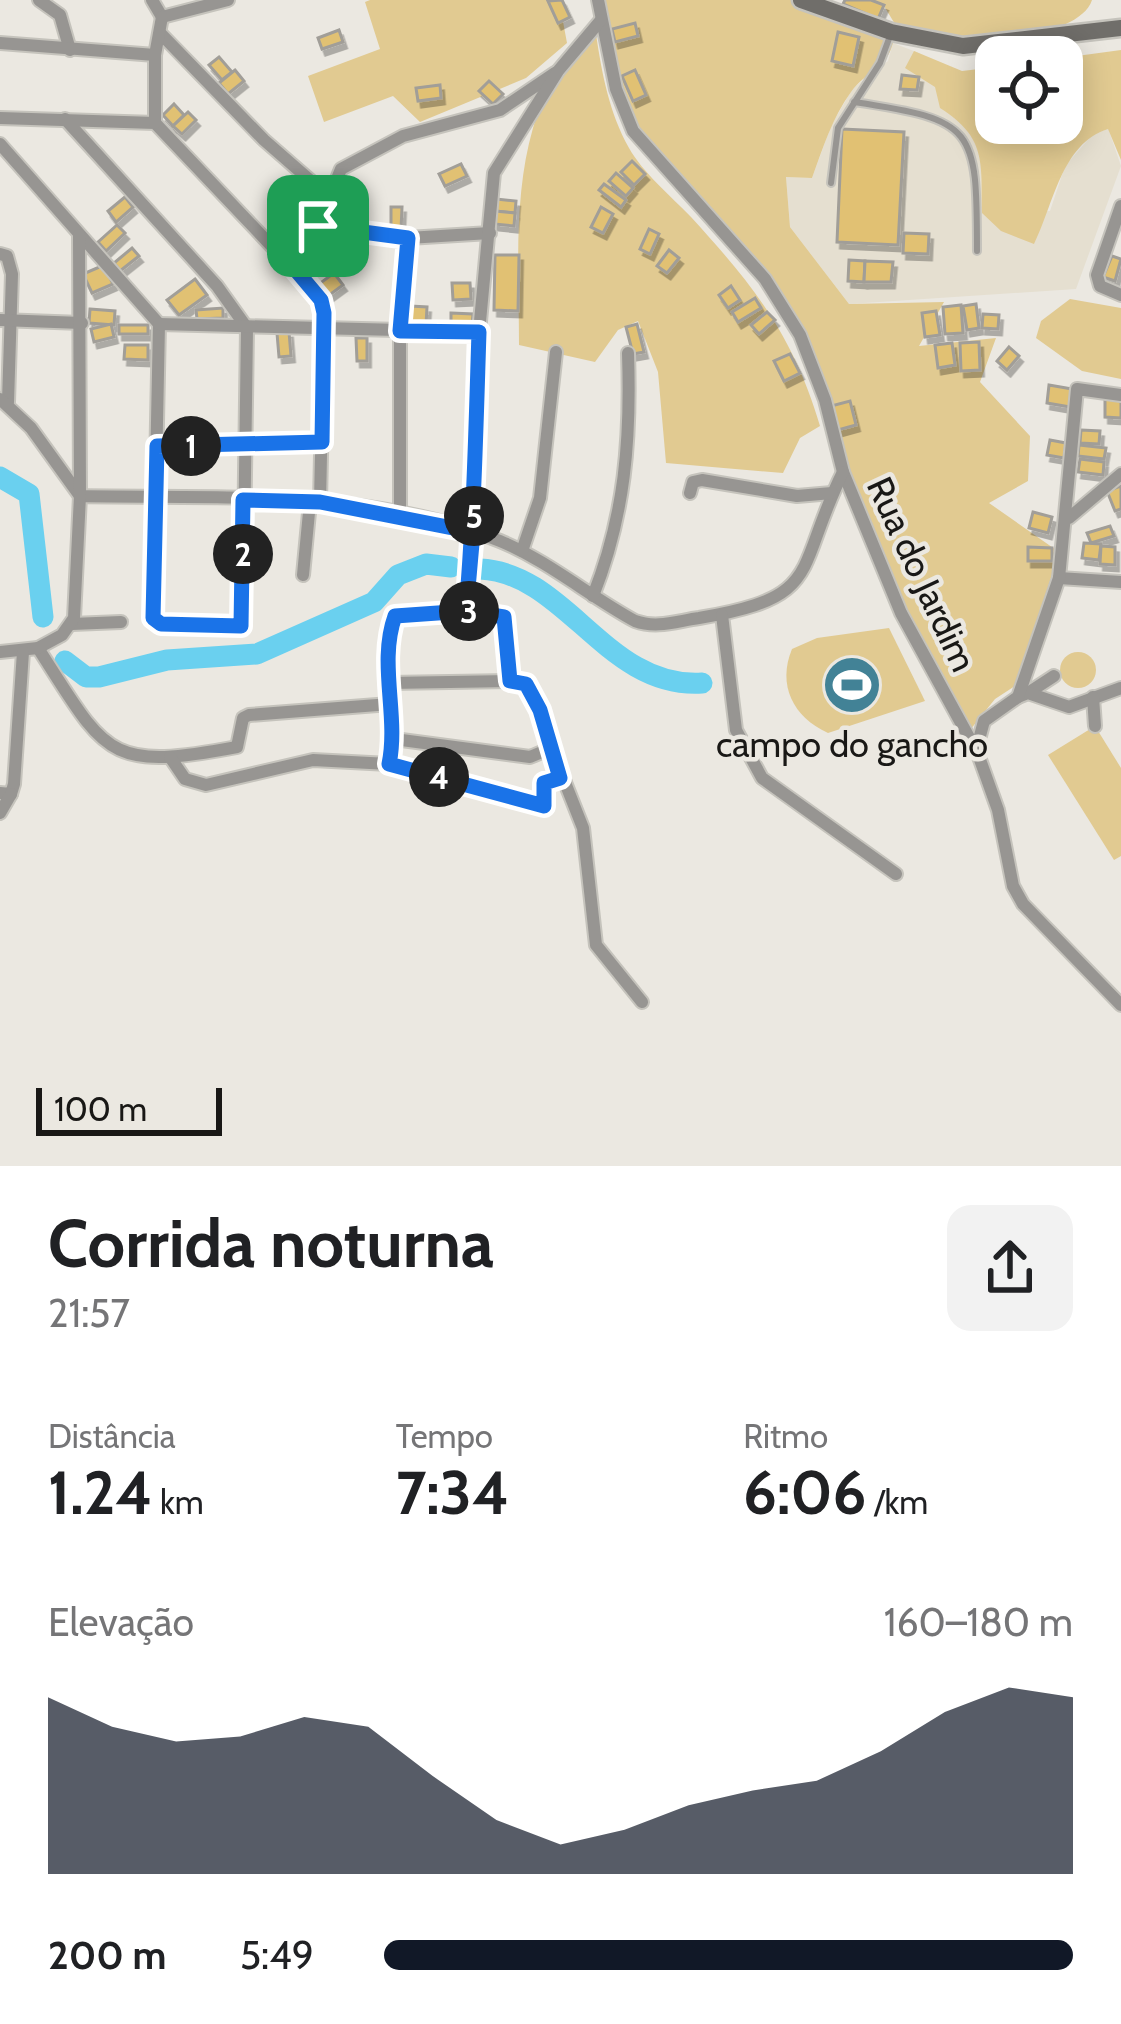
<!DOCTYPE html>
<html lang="pt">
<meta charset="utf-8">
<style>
body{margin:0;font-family:Cabin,sans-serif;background:#f2f2f2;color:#202124;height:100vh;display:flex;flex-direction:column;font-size:45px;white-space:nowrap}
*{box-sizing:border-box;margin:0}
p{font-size:39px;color:#757577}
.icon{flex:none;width:66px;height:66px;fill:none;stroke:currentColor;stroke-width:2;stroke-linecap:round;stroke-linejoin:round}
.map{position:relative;height:1166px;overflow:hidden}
.sheet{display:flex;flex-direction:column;background:#fff;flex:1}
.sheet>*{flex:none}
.fabs{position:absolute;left:975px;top:36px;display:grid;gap:24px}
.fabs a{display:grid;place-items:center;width:108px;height:108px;border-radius:24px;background:#fff;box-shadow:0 6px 30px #0003;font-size:60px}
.scale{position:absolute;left:36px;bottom:30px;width:186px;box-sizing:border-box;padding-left:12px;border:6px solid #191816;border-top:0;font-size:33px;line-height:42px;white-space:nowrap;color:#191816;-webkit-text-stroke:9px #ebe8e1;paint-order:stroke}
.pin{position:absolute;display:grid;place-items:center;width:102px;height:102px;color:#fff;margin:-51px;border-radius:24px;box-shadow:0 6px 18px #0006}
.km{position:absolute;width:60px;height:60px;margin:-30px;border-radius:50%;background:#222;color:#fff;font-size:33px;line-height:60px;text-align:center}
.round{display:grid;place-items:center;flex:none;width:126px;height:126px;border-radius:24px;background:#f2f2f2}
.headline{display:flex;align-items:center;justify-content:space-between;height:204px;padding:0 48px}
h1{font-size:66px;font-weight:800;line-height:90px}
.metrics{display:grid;grid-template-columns:repeat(3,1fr);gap:18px;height:204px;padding:12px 48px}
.metrics div{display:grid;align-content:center}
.metrics b{font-size:60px;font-weight:800}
.metrics small{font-size:33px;font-weight:400}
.metrics p{font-size:33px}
.chart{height:336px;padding:24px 48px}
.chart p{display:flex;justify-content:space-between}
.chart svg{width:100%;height:216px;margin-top:12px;fill:#111827;opacity:.7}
ul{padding:0 48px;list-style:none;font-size:39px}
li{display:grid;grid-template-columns:192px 144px 1fr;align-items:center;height:90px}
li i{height:30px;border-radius:15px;background:#111827}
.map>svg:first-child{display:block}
.built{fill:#e5dfd0}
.green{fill:#e1ca91}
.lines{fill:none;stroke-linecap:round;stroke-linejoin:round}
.river{stroke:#6ad0ef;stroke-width:21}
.building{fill:#e1c173;stroke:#a19e98;stroke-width:3;filter:url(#shadow)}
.lane-casing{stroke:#c5c3bc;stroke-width:10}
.street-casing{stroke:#c5c3bc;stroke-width:16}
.secondary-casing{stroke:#c5c3bc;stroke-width:21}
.lane{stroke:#979592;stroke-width:6}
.street{stroke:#979592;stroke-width:12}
.secondary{stroke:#706e6a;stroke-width:16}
.route-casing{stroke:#fff;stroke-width:24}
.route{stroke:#1a73e8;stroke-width:15}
.labels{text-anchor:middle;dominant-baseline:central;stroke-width:9;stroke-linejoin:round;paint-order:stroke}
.street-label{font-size:36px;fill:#191816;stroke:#ebe8e1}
.poi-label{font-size:36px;fill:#191816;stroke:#ebe8e1}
</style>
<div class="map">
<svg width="1121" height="1166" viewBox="0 0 1121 1166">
<defs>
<filter id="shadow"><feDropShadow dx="3.5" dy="6" stdDeviation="0" flood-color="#0004"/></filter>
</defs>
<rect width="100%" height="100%" fill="#ebe8e1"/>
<!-- built -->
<path class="built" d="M893 43 919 53 969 113 981 153 982 213 1050 211 1065 166 1093 134 1108 128 1121 166 1076 289 849 304 790 227 786 177 812 178 831 126 853 88 888 61Z"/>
<!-- green -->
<g class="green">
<path d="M370 0H559L567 43 526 78 420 122 393 96 324 122 308 76 380 49 365 2Z"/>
<path d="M602 0H801L893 43C886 70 866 71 851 92 832 118 823 148 812 178L786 177 790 227 849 304 944 302 919 346 996 338 980 382 1030 436 1028 481 989 503 1059 552 1018 684 995 699 970 730 908 614 855 491 802 330 640 132 617 80Z"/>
<path d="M871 0H1092C1082 33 994 45 963 43 942 42 918 33 898 29L884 6Z"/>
<path d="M596 34C602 74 609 112 629 148 643 173 671 196 691 217 754 286 793 335 820 426L800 438 783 473 666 463 658 372 638 321 618 330 595 362 519 345C519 274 513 197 533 128 543 93 574 61 596 34Z"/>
<path d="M1121 50V160L1108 129C1061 144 1054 204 1034 244L1001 231 982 213C981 162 987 138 940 108L935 87 905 68 914 51 962 71 996 67V123H1062V58Z"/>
<path d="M1070 299 1121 308V379L1082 371 1036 338 1041 321Z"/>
<path d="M889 628 925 701 828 733C793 717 777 685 792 649L817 638Z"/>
<circle cx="1078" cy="670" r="18"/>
<path d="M1095 726 1121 768V856L1114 860 1048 755Z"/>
</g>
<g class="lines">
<!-- river -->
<g class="river">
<path d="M0 477 29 494 43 617"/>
<path d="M480 569C567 573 606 689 702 683"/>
<path d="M65 661 86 677H99L167 660 257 654 374 602 398 575 426 564 451 567"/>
</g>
</g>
<!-- building -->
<g class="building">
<path d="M562 0 570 17 558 23 548 1Z"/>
<path d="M845 0H871L884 5 878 19 843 4Z"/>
<path d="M635 23 638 36 615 42 612 29Z"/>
<path d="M339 30 343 42 322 49 318 38Z"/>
<path d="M838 32 859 37 853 66 832 61Z"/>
<path d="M219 57 232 72 222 80 209 65Z"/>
<path d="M235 70 244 81 228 94 219 83Z"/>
<path d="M635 70 646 95 633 101 622 76Z"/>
<path d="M902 75 919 77 917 90 900 89Z"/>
<path d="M489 81 503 94 493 104 479 91Z"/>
<path d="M440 85 441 98 418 101 416 88Z"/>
<path d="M174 104 184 115 173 126 163 115Z"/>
<path d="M188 112 196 120 182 134 173 126Z"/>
<path d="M842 129 904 132 898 245 837 242Z"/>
<path d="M632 161 645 174 634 185 621 172Z"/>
<path d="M461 164 467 176 445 186 439 174Z"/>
<path d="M616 173 633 188 626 196 609 181Z"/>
<path d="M604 184 626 200 621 207 599 190Z"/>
<path d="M125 197 133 207 116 222 108 211Z"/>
<path d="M496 199 516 201 515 213 495 211Z"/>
<path d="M391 207H402L401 230H391Z"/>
<path d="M601 207 613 214 603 233 591 227Z"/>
<path d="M495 211 515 213 514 226 494 224Z"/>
<path d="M117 225 125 233 106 251 98 242Z"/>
<path d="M649 229 659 234 650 254 640 249Z"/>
<path d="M904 233 929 234 928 254 903 253Z"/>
<path d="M316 247 325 257 313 268 304 258Z"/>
<path d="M132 248 139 256 120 271 114 263Z"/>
<path d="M669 250 679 258 667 273 657 266Z"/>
<path d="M495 255H519L518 311 494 310Z"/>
<path d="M1112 256 1121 259 1115 281 1103 277Z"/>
<path d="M849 260 865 261 864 282 848 281Z"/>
<path d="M865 261 893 262 891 282H864Z"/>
<path d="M104 265 113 284 92 293 83 274Z"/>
<path d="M334 273 343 285 328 296 319 284Z"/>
<path d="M195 279 207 295 179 315 167 300Z"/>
<path d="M452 283H470L471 299 453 300Z"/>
<path d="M731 286 740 300 728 308 719 295Z"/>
<path d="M755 298 761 308 738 322 732 312Z"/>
<path d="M976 304 979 328 967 330 963 306Z"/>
<path d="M961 305 963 333 945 334 943 307Z"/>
<path d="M410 306 427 307 426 325 408 324Z"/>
<path d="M223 308V318L197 319 196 310Z"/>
<path d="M90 309 115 311 114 325 89 323Z"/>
<path d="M936 311 940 335 925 337 922 313Z"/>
<path d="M767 312 775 320 759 334 751 325Z"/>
<path d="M451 313 473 314 472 326 451 325Z"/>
<path d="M983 314 999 315 998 329 982 328Z"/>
<path d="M111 324 114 337 94 342 91 329Z"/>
<path d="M637 324 644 352 633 354 626 327Z"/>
<rect x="119" y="325" width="29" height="9"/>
<path d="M289 332 291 356 279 357 277 333Z"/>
<path d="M356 338H367V361H357Z"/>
<path d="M979 342 980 370 961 371 960 343Z"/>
<path d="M952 343 955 365 938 368 935 345Z"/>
<path d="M125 345H148V360L124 359Z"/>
<path d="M1009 347 1019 356 1007 370 997 361Z"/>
<path d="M790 354 800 373 784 381 774 361Z"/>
<path d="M1049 385 1072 389 1070 407 1047 403Z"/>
<path d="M1105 397H1121V418L1105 417Z"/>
<path d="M850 401 856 425 838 430 831 406Z"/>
<path d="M1081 430 1100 431 1099 444 1080 443Z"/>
<path d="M1050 440 1066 443 1064 458 1047 455Z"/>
<path d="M1079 445 1106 448 1104 459 1078 456Z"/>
<path d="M1080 459 1104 462 1103 475 1078 472Z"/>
<path d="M1121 486V509L1115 511 1107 491Z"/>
<path d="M1033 512 1052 517 1048 533 1029 528Z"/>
<path d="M1110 526 1114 536 1091 543 1087 533Z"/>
<path d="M1084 543 1101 544 1099 560 1082 558Z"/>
<path d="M1101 546 1115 547V565L1100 564Z"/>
<path d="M1028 547 1052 548V561H1028Z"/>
</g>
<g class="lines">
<!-- lane casing -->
<g class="lane-casing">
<g id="lane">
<path d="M854 102C975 120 977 127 977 251"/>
<path d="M831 183 838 128 880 63 890 36"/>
</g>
</g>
<!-- street casing -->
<g class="street-casing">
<g id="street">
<path d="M39 0 60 15 70 50"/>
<path d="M152 0 162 17"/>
<path d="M598 0 616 89 633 131 765 279 800 335 825 400 843 472 901 613 978 754 998 810 1013 886 1023 904 1121 1005"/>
<path d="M162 17 228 0"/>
<path d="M161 34 264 140 327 195"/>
<path d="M0 43 155 55"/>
<path d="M0 118 155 123 316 293 324 313 320 502"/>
<path d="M65 119 217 286 247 328 243 619 238 627 161 624 153 618 159 324"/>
<path d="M155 123V55L162 17"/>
<path d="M0 144 159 324"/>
<path d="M1121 206 1097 275 1100 286 1121 295"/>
<path d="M318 226 408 238 490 233"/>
<path d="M0 254 7 256 12 274 8 402"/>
<path d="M289 262 318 226 341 169 403 136 500 110 555 73"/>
<path d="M0 320 82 323"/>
<path d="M159 324 479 332"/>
<path d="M0 399 31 428 80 496C217 499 371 488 500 541 548 561 589 596 635 621 657 629 677 621 699 618 825 597 794 571 843 472"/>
<path d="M157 446 322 442"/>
<path d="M690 493 693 482 702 480 797 496 832 493"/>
<path d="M400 514V331L408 238"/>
<path d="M1069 518 1121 474"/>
<path d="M522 551 540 498 556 352"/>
<path d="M303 575 310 502"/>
<path d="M1059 578 1121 582"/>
<path d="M593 596C625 515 631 440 628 353"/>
<path d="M467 611 504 617 510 681 526 684 583 828 596 945 642 1002"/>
<path d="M722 615 736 730 762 778 896 874"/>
<path d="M72 624 121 622"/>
<path d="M38 648C106 754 106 772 237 747L243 718 249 715 390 704"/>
<path d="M0 652 38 648 62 635 74 618 80 496 79 235"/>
<path d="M389 683 510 681"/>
<path d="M1028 693 1054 676"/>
<path d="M1018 697 1028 693 1069 707 1121 688"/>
<path d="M1093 697 1095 726"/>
<path d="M394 739 530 757 549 749"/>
<path d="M977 747 984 721 1018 697 1059 578 1077 389 1121 395"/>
<path d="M170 757 185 779 206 785 313 760 389 764"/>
<path d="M560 778 544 783 546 803 539 806 389 764C399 716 379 663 395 616L467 611 479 332 494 173 558 71 601 20"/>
<path d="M0 793 11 794 14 784 23 652"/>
<path d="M0 813 11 794"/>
</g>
</g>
<!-- secondary casing -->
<g class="secondary-casing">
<path id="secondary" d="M801 0 891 32 963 46 1121 28"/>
</g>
<!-- lane -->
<use href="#lane" class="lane"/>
<!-- street -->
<use href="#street" class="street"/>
<!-- secondary -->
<use href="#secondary" class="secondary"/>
</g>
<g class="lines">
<!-- route casing -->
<g class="route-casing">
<path id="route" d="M318 226 289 262 321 300 324 313 322 442 157 446 153 618 161 624 241 626 243 500 320 502 473 532 466 611 504 617 510 681 526 684 540 710 560 778 544 783V806L389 764C399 716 378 663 395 616L466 611C474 518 476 425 479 332L400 331 408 238 318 226"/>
</g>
<!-- route -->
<use href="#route" class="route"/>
</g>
<!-- icons -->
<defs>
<g id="stadium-disc" transform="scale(3)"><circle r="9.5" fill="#428296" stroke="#ebe8e1"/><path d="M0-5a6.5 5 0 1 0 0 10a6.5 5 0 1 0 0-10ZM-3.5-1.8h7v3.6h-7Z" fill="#fff"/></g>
</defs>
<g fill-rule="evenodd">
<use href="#stadium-disc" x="852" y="685"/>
</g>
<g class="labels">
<!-- street labels -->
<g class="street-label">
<text transform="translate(922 574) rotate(65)">Rua do Jardim</text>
</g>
<!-- poi labels -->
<g class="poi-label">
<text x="852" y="744">campo do gancho</text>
</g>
</g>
</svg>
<div class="fabs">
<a><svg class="icon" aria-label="locate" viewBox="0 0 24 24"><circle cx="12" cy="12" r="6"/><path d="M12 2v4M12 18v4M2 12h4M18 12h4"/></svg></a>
</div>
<div class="scale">100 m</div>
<div class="pin" style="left:318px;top:226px;background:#1e9e55"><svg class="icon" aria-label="arrive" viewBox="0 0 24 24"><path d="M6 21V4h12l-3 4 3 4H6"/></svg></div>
<b class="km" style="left:191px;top:446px">1</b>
<b class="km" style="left:243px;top:554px">2</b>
<b class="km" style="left:469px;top:611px">3</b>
<b class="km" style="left:439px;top:777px">4</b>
<b class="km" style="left:474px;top:516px">5</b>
</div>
<section class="sheet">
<div class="headline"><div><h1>Corrida noturna</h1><p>21:57</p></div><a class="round"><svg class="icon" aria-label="share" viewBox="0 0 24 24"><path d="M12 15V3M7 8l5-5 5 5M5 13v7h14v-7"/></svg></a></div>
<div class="metrics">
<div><p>Distância</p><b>1.24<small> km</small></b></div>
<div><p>Tempo</p><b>7:34</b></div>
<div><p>Ritmo</p><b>6:06<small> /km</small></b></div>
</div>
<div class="chart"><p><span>Elevação</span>160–180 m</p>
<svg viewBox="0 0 160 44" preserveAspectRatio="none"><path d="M0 44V8L10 14L20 17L30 16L40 12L50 14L60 24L70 33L80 38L90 35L100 30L110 27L120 25L130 19L140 11L150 6L160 8V44z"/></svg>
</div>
<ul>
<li><b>200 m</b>5:49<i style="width:100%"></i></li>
</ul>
</section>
